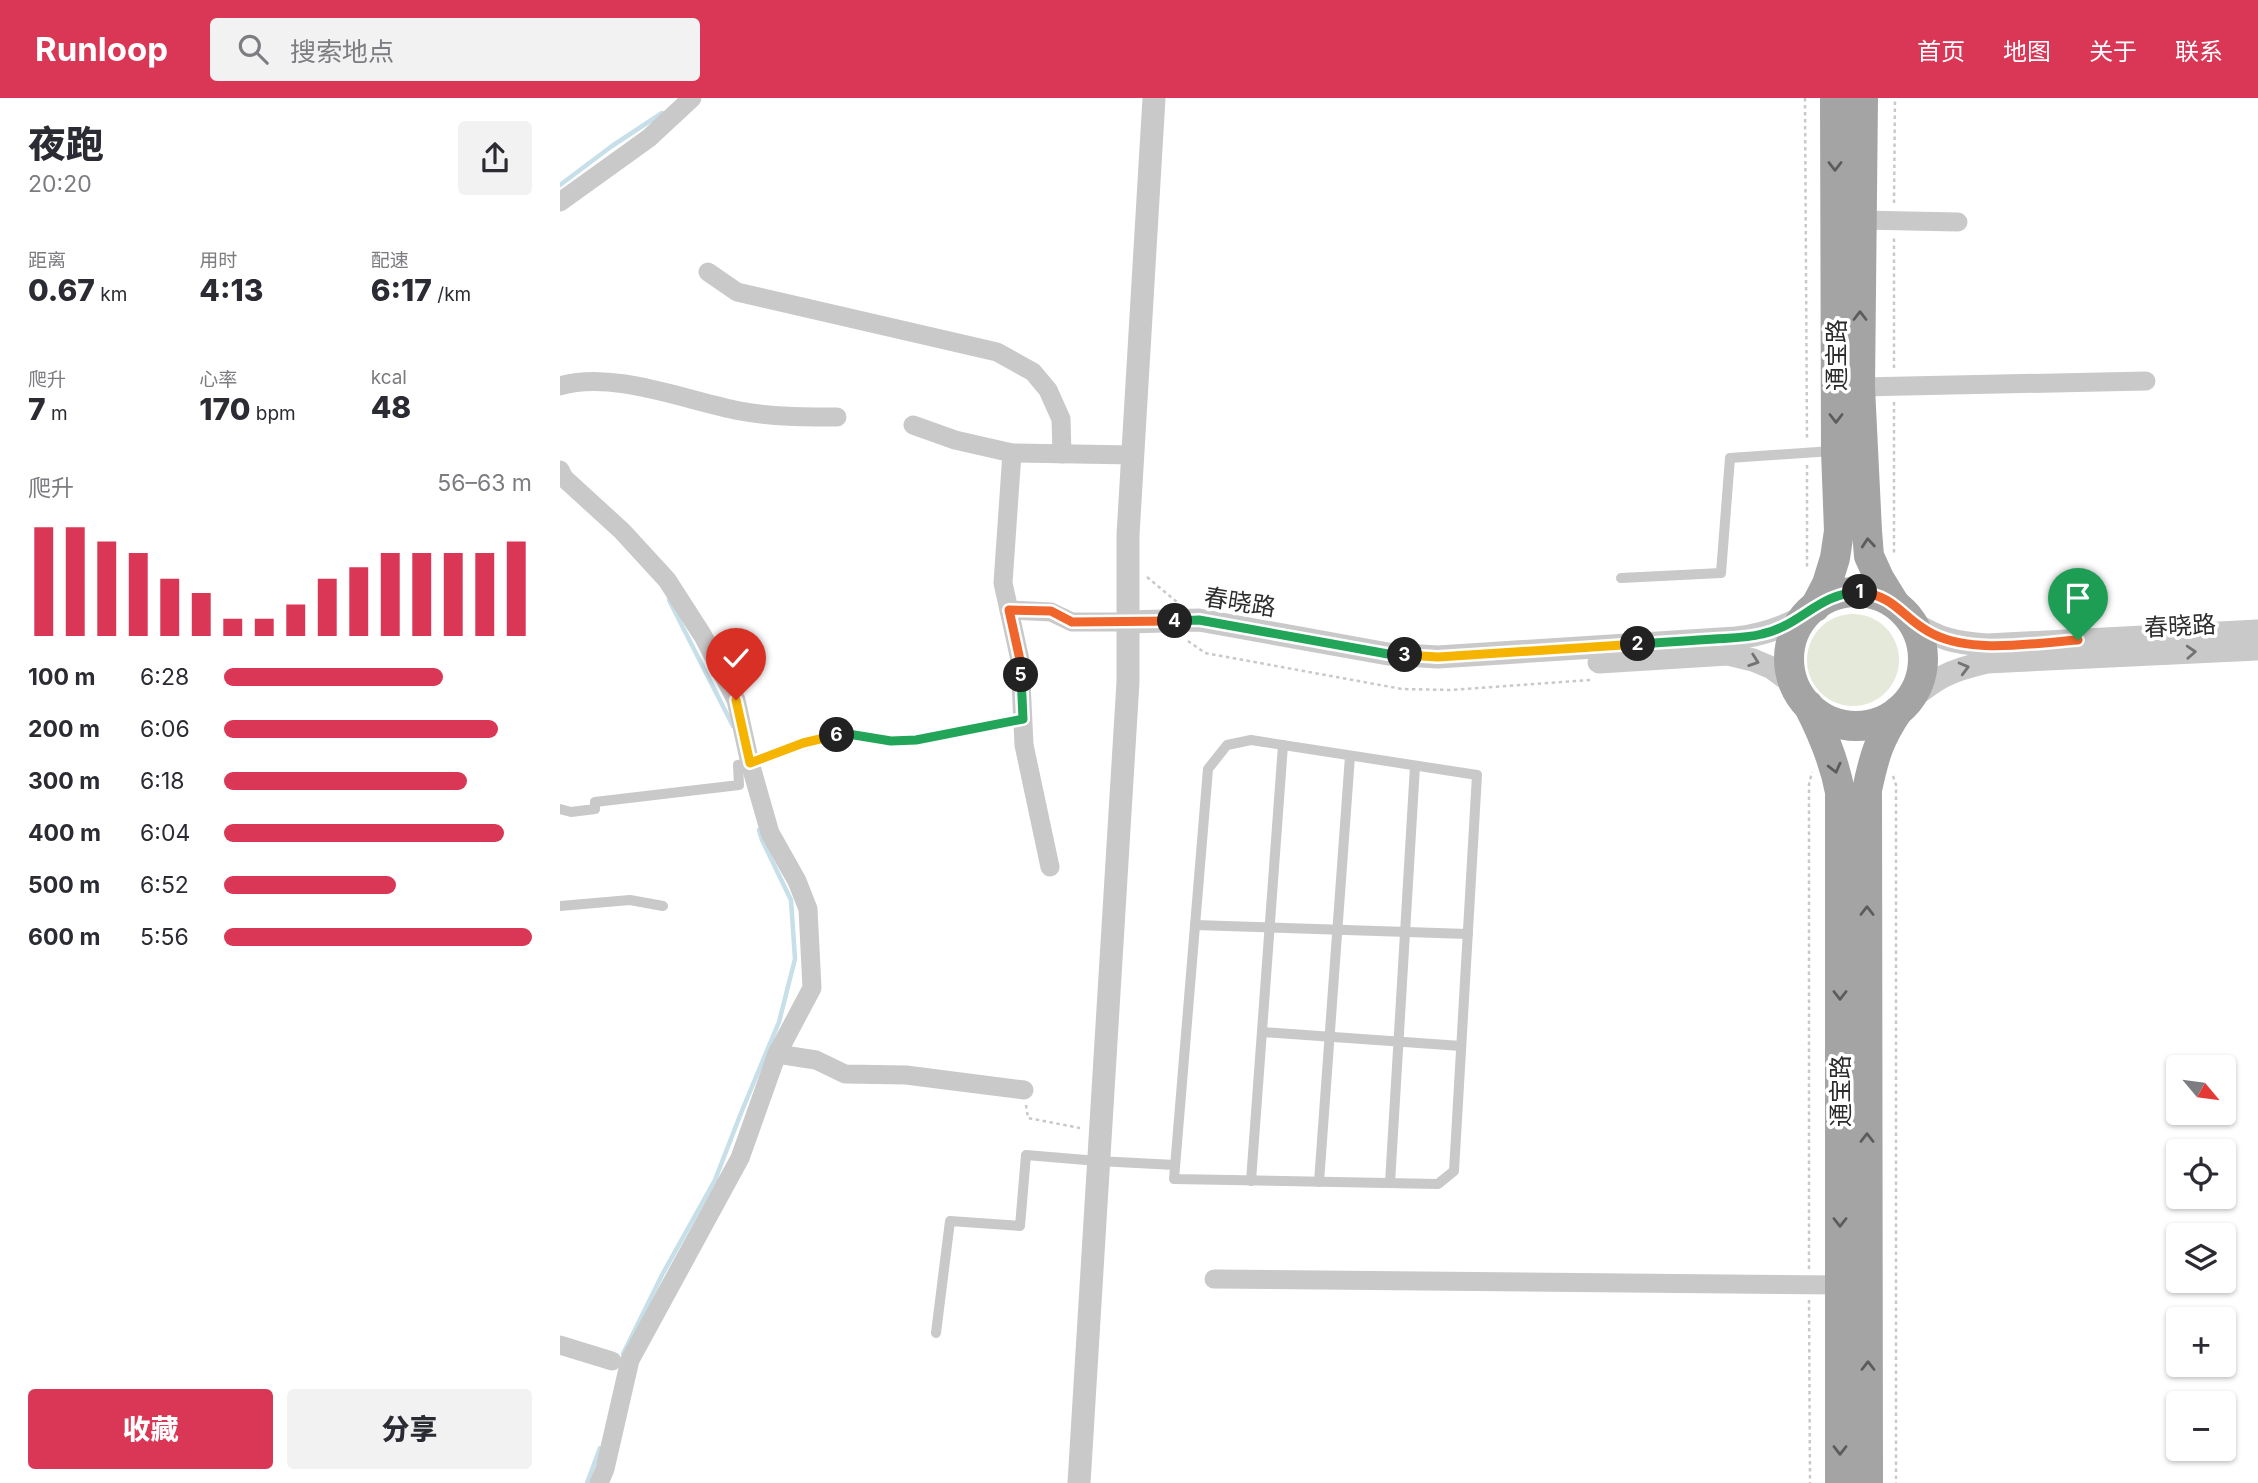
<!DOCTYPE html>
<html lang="zh">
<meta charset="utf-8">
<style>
body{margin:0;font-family:Inter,"Noto Sans SC",sans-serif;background:#f2f2f3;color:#2b2b33;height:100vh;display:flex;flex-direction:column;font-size:26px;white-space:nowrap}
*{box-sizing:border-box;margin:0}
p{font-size:23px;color:#7c7c81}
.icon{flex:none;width:38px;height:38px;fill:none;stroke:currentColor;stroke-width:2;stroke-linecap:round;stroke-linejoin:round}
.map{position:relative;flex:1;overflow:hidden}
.sheet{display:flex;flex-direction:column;background:#fff;width:560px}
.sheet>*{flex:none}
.needle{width:46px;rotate:119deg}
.controls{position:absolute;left:1606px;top:957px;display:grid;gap:14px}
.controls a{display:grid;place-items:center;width:70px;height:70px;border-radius:7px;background:#fff;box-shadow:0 2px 5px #0004;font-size:35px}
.pin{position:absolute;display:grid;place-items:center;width:60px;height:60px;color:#fff;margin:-72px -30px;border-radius:50% 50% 50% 0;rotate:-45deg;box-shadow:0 0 7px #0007}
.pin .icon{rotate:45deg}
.km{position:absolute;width:35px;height:35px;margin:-18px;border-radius:50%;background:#222;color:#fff;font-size:19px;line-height:35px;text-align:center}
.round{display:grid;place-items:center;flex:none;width:74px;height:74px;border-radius:7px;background:#f2f2f3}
.overview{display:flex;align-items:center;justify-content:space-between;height:119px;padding:0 28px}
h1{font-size:38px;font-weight:800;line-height:52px}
.metrics{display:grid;grid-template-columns:repeat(3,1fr);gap:10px;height:119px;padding:7px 28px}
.metrics div{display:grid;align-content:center}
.metrics b{font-size:30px;font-weight:800}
.metrics small{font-size:19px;font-weight:400}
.metrics p{font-size:19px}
.chart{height:196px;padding:14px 28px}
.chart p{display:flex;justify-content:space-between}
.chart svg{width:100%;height:126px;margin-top:7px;stroke:#da3656;stroke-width:6}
.button{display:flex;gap:14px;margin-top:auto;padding:14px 28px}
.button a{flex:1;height:80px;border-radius:7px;background:#da3656;color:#fff;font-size:28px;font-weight:800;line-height:80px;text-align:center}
.button a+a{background:#f2f2f3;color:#2b2b33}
ul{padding:0 28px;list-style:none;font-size:23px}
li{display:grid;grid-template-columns:112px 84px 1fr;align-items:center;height:52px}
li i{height:18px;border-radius:9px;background:#da3656}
header{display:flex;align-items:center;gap:42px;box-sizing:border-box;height:98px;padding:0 35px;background:#da3656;color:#fff}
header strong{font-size:33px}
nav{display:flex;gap:38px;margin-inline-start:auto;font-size:24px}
.search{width:490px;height:63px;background:#f2f2f3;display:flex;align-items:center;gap:18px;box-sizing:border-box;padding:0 24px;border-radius:7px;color:#7c7c81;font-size:26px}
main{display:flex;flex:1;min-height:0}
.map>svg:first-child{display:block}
.green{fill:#e4e9da}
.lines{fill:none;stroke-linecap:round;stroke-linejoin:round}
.stream{stroke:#c6dfe8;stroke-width:4.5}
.path{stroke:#c9c9c9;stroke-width:2.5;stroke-dasharray:3.5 3.5;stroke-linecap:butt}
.service{stroke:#c9c9c9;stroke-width:10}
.minor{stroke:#c9c9c9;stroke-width:19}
.tertiary{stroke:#c9c9c9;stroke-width:23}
.primary{stroke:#a4a4a4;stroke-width:30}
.oneway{stroke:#5c5c5c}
.oneway2{stroke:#737373}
.split-1-casing{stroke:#fff;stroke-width:14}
.split-2-casing{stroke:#fff;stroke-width:14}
.split-3-casing{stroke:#fff;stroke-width:14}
.split-4-casing{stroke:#fff;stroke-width:14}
.split-5-casing{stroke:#fff;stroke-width:14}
.split-6-casing{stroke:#fff;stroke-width:14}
.split-7-casing{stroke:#fff;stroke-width:14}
.split-1{stroke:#f0652b;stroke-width:9}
.split-2{stroke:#22a559;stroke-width:9}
.split-3{stroke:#f5b400;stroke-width:9}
.split-4{stroke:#22a559;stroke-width:9}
.split-5{stroke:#f0652b;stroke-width:9}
.split-6{stroke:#22a559;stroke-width:9}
.split-7{stroke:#f5b400;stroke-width:9}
.labels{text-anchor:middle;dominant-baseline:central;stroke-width:7;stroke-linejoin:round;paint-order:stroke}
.street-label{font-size:24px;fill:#2c2c2c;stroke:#fff}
</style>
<header>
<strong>Runloop</strong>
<div class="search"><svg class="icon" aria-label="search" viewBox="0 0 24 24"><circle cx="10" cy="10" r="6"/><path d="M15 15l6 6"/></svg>搜索地点</div>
<nav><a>首页</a><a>地图</a><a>关于</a><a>联系</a></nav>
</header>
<main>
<section class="sheet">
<div class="overview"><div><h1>夜跑</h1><p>20:20</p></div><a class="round"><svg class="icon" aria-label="share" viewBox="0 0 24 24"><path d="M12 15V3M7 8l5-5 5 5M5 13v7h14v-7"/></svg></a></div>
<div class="metrics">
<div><p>距离</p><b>0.67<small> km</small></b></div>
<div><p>用时</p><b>4:13</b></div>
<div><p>配速</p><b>6:17<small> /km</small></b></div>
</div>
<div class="metrics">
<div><p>爬升</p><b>7<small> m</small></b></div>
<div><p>心率</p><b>170<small> bpm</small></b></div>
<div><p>kcal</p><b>48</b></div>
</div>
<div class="chart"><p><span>爬升</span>56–63 m</p>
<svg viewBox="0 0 160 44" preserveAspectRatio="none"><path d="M5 44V6M15 44V6M25 44V11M35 44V15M45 44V24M55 44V29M65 44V38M75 44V38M85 44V33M95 44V24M105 44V20M115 44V15M125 44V15M135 44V15M145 44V15M155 44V11"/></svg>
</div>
<ul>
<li><b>100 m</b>6:28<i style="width:71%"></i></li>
<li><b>200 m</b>6:06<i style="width:89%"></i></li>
<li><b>300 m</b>6:18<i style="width:79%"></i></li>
<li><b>400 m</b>6:04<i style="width:91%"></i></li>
<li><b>500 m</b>6:52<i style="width:56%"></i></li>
<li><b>600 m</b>5:56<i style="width:100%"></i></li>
</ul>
<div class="button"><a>收藏</a><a>分享</a></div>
</section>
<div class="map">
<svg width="1698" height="1385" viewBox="0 0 1698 1385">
<rect width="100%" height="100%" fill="#fff"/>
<!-- green -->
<circle class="green" cx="1293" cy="562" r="46"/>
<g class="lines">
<!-- stream -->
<g class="stream">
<path d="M0 87 52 48 102 15"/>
<path d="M109 502 173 628"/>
<path d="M63 1256 102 1177 155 1082 181 1015 219 924 235 861 231 802 202 742 199 732"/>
<path d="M27 1385 40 1350"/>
</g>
<!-- path -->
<g class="path">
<path d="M1245 0 1247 343"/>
<path d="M1334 105 1335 0"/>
<path d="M1334 270V140"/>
<path d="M1334 304V455"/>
<path d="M1247 367V469"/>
<path d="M587 479 617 504"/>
<path d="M628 543 645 555 842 591 890 592 1030 582"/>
<path d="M1333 678 1336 687V1385"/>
<path d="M466 1007 468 1020 520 1030"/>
<path d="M1249 1171V686L1252 674"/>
<path d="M1249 1202 1250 1385"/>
</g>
<!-- service -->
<g class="service">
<path d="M1061 480 1161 475 1170 360 1272 353"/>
<path d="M691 642 917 677 894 1073 878 1086 614 1081 648 671 667 647Z"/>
<path d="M0 711 11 714 35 711V704L179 687 178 667C213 661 245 639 281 636 299 634 317 643 335 642 378 642 421 629 463 621"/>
<path d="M0 808 70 802 103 808"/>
<path d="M635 827 908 836"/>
<path d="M702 934 901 948"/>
<path d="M691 1083 723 647"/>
<path d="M759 1084 790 658"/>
<path d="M830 1085 855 668"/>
<path d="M376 1235 390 1123 460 1128 466 1057 538 1063 615 1067"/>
</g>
<!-- minor -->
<g class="minor">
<path d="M0 104 89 40 132 0"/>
<path d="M1301 122 1398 124"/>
<path d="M148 174 177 194 437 254 473 274 488 292 501 321 502 356"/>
<path d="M0 288C53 272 127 303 180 313 212 319 245 319 277 319"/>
<path d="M1300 289 1586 283"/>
<path d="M353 327 395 342 452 355 574 357"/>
<path d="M452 355 443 485 460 562 464 647 490 769"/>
<path d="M0 372 4 380 62 433 107 482 143 538 176 602 190 665 210 735 237 783 248 811 252 890 217 956 180 1060 70 1262 45 1371 39 1385"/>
<path d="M449 512 491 514 512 524H568"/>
<path d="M217 956 256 962 285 976 346 977 464 992"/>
<path d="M654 1181 1280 1187"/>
<path d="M0 1247 52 1263"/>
</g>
<!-- tertiary -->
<g class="tertiary">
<path d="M568 524 639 522 828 556 878 559 1176 540C1202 537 1223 530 1246 517"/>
<path d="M1352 524C1380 541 1394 545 1427 547L1698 533"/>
<path d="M1039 564 1168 556 1193 562 1212 570 1235 587"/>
<path d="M1347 604C1378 579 1388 573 1427 564L1698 551"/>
<path d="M519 1385 568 584V437L594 0"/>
</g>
<!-- primary -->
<g class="primary">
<path d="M1303 0 1300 289 1307 433 1309 458 1319 480 1335 506"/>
<circle cx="1296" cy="561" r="67"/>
<path d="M1255 509 1267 486 1275 460 1279 433 1276 353 1275 0"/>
<path d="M1248 607C1263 636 1274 662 1280 694V1385"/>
<path d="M1308 1385 1307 692C1314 659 1319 641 1338 613"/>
</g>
</g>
<!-- one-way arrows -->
<defs><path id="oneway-chevron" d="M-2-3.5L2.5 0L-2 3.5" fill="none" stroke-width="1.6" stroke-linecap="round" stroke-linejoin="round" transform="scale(1.75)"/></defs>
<g class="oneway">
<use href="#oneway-chevron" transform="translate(1275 68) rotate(90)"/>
<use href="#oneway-chevron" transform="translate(1300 218) rotate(-90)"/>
<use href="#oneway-chevron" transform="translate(1276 320) rotate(90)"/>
<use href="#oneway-chevron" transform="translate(1308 445) rotate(-95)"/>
<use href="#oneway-chevron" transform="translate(1275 670) rotate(76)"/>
<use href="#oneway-chevron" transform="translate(1307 813) rotate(-90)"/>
<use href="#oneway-chevron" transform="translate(1280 897) rotate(90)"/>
<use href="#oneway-chevron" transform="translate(1307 1040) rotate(-90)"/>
<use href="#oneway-chevron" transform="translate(1280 1124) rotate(90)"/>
<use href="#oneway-chevron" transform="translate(1308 1268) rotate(-90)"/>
<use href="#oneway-chevron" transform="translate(1280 1352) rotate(90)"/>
</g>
<g class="oneway2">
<use href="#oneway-chevron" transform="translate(1631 554) rotate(-3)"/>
<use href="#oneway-chevron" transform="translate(1194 563) rotate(19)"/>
<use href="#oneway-chevron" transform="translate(1404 570) rotate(-15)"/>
</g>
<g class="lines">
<!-- split-1 casing -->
<g class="split-1-casing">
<path id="split-1" d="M1300 494C1337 498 1343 522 1373 536 1413 556 1474 545 1518 542"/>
</g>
<!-- split-2 casing -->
<g class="split-2-casing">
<path id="split-2" d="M1078 546C1103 544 1128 543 1154 541 1169 540 1187 540 1202 536 1240 528 1259 495 1300 494"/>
</g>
<!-- split-3 casing -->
<g class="split-3-casing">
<path id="split-3" d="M845 557 878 559 1078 546"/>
</g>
<!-- split-4 casing -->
<g class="split-4-casing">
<path id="split-4" d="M615 523 639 522 828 556 845 557"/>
</g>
<!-- split-5 casing -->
<g class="split-5-casing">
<path id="split-5" d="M461 577 460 562 449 512 491 513 512 524 615 523"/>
</g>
<!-- split-6 casing -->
<g class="split-6-casing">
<path id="split-6" d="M277 637 282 635 331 643 356 642 463 621 461 577"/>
</g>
<!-- split-7 casing -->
<g class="split-7-casing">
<path id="split-7" d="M176 602 190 665 243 645 277 637"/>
</g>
<!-- split-1 -->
<use href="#split-1" class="split-1"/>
<!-- split-2 -->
<use href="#split-2" class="split-2"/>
<!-- split-3 -->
<use href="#split-3" class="split-3"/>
<!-- split-4 -->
<use href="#split-4" class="split-4"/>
<!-- split-5 -->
<use href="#split-5" class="split-5"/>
<!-- split-6 -->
<use href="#split-6" class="split-6"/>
<!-- split-7 -->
<use href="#split-7" class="split-7"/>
</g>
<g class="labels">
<!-- street labels -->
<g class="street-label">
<text transform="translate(1276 257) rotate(-90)">通宝路</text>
<text transform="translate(680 504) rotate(9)">春晓路</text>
<text transform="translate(1620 528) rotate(-3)">春晓路</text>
<text transform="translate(1280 993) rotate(-90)">通宝路</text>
</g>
</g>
</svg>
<div class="controls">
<a><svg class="needle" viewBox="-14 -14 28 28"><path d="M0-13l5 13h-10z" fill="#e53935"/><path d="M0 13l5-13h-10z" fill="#7c7c81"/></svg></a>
<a><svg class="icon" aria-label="locate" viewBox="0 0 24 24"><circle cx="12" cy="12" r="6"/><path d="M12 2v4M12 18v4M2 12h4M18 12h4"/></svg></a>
<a><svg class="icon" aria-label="layers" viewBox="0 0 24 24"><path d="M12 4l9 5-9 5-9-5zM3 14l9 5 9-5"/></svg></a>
<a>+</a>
<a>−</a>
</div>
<div class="pin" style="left:1518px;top:542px;background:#1e9e55"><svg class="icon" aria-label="arrive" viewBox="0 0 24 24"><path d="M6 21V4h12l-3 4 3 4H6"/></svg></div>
<div class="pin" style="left:176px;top:602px;background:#d93025"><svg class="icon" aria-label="check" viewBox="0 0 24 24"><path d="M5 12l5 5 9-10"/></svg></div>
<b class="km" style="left:1300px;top:494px">1</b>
<b class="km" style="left:1078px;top:546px">2</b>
<b class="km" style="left:845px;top:557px">3</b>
<b class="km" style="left:615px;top:523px">4</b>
<b class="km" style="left:461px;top:577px">5</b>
<b class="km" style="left:277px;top:637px">6</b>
</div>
</main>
